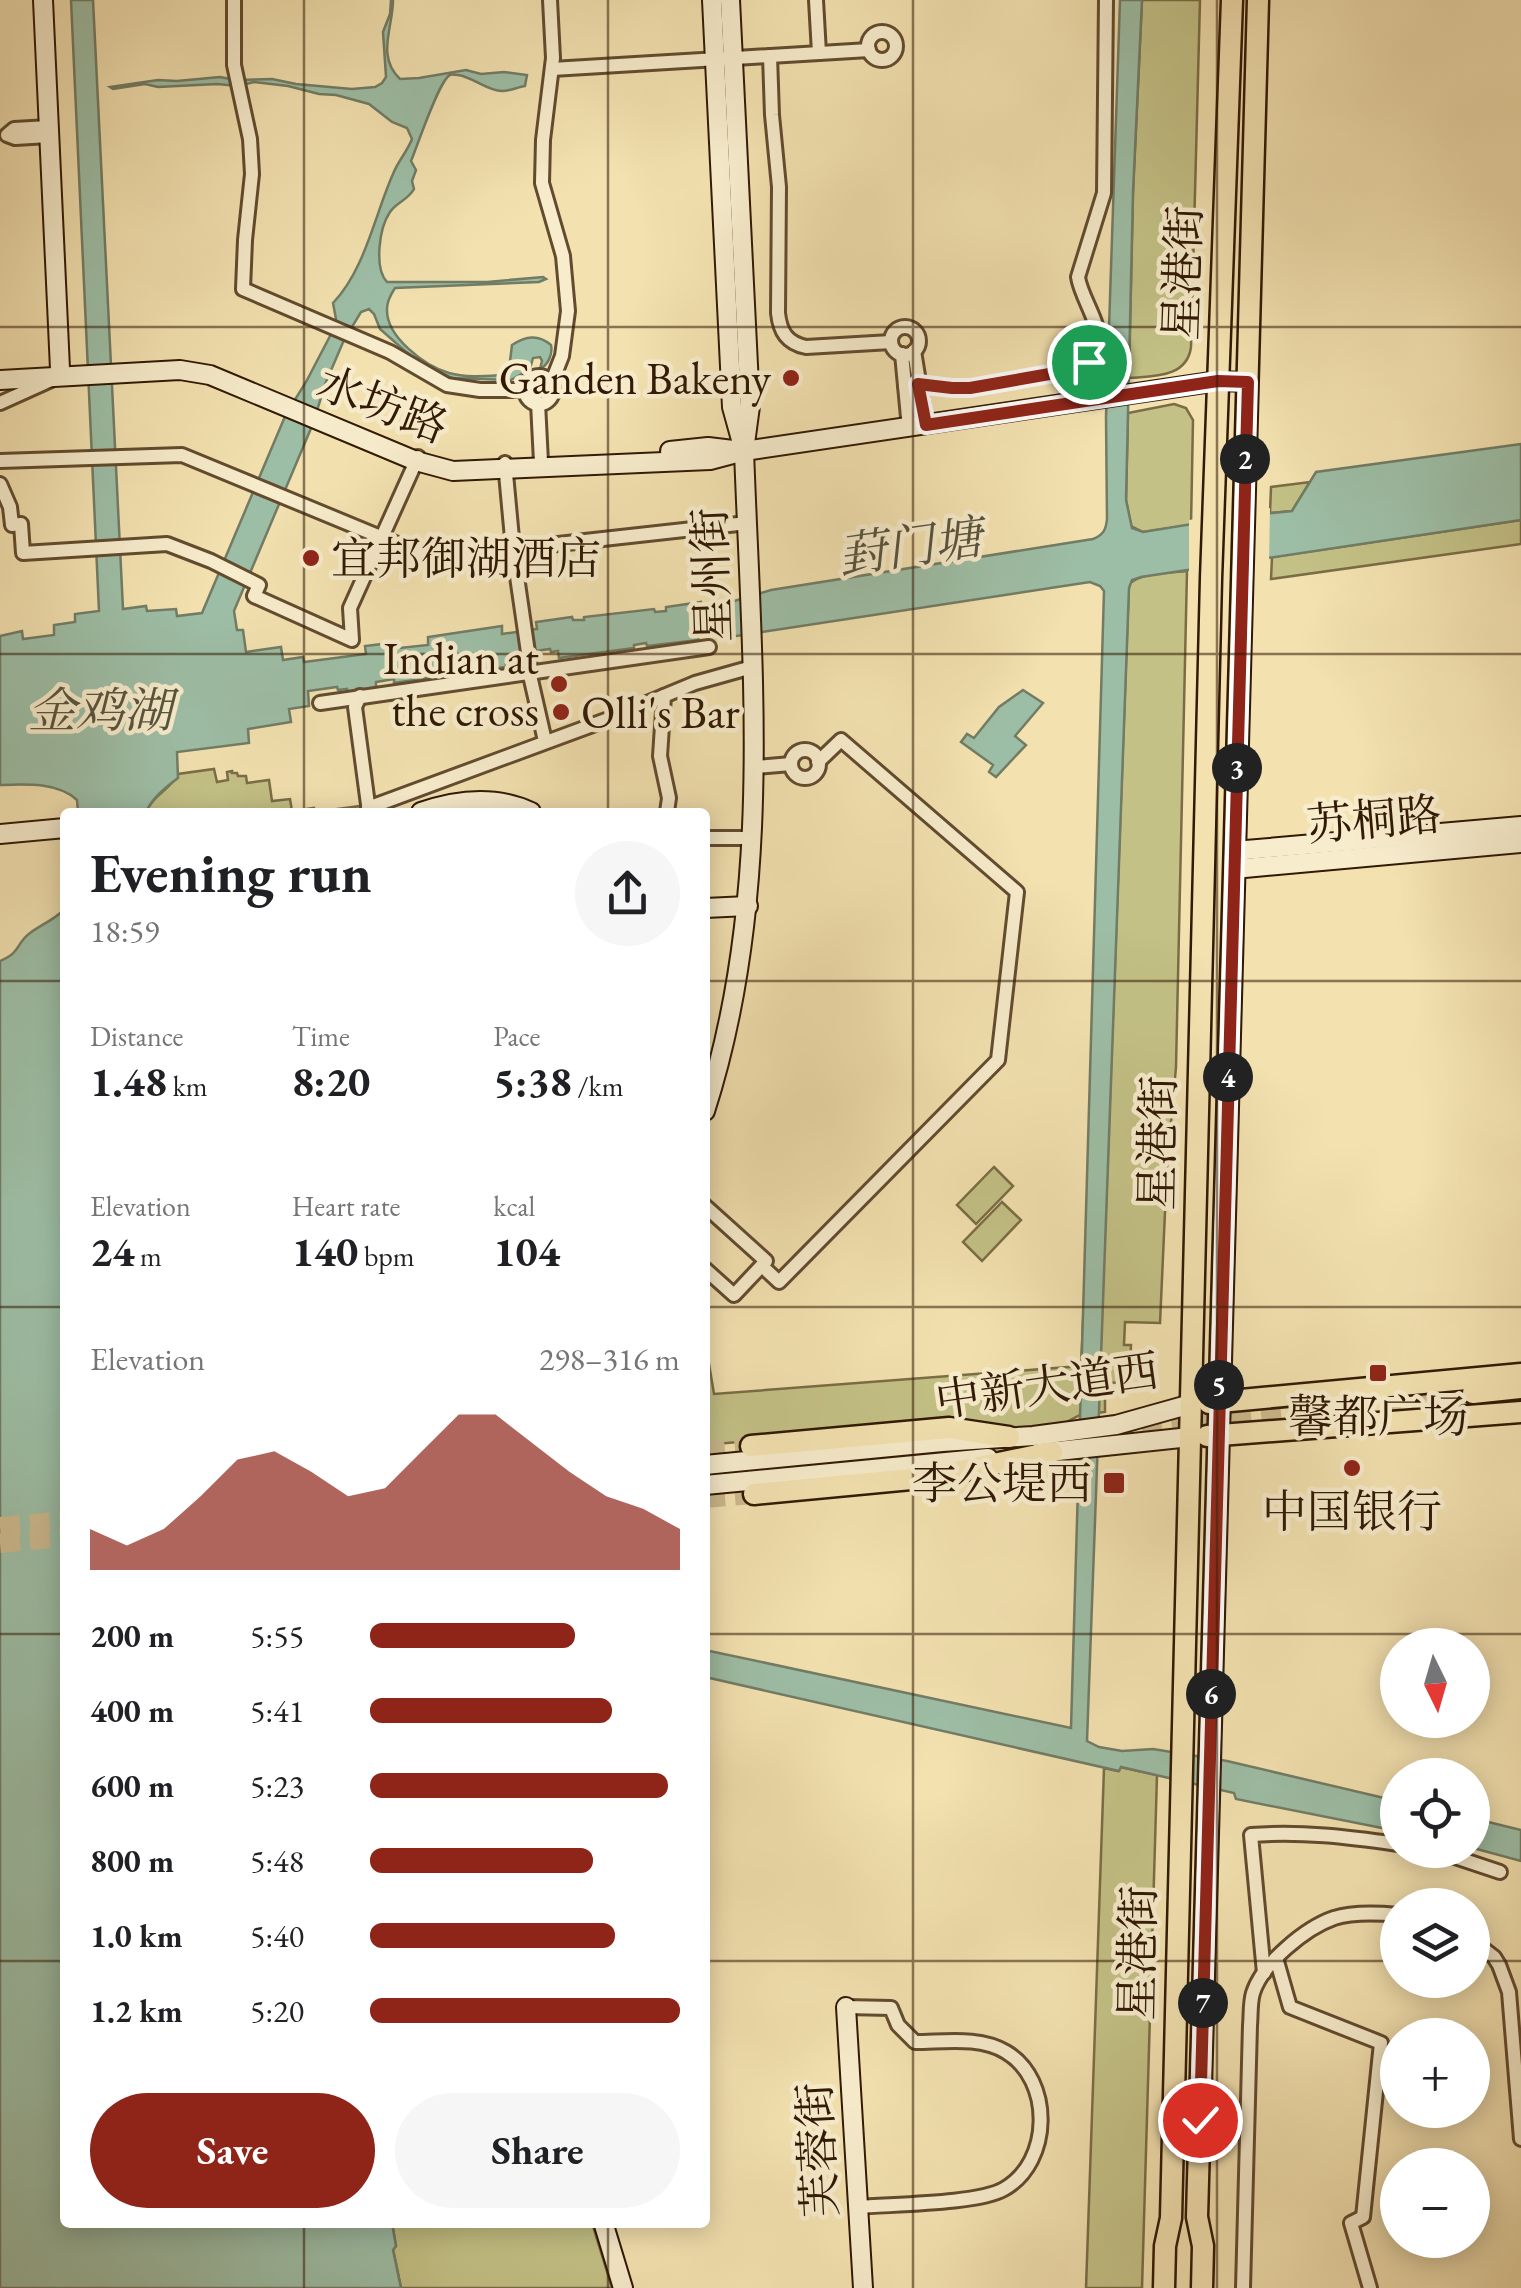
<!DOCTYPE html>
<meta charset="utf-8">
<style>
body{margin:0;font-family:"EB Garamond","Noto Serif SC",serif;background:#f6f6f6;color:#202124;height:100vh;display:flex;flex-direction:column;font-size:38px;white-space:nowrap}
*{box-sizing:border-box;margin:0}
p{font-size:32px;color:#757577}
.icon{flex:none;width:55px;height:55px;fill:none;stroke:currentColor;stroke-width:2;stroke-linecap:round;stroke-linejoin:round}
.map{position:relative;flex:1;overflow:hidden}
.details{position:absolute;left:60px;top:808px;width:650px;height:1420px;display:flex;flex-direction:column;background:#fff;border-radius:10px;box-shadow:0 5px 25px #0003}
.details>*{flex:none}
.needle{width:65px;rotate:175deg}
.buttons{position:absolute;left:1380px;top:1628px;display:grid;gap:20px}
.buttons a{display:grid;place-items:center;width:110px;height:110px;border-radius:50%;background:#fff;box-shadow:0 5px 25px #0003;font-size:50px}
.pin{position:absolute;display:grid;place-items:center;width:85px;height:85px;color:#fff;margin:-42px;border:5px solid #fff;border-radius:50%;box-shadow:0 2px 10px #0007}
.km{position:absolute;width:50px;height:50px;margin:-25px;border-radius:50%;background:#222;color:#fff;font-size:28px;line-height:50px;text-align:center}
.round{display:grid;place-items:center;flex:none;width:105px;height:105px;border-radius:52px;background:#f6f6f6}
.headline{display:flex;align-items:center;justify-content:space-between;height:170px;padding:0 30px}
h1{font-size:55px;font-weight:700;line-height:75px}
.metrics{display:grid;grid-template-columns:repeat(3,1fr);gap:15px;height:170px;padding:10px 30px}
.metrics div{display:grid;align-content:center}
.metrics b{font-size:42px;font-weight:700}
.metrics small{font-size:28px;font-weight:400}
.metrics p{font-size:28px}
.chart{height:280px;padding:20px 30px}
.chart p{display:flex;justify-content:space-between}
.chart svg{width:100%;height:180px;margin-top:10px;fill:#8f2418;opacity:.7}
.action{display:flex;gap:20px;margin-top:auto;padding:20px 30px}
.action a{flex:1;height:115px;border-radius:60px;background:#8f2418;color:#fff;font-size:40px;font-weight:700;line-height:115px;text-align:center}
.action a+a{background:#f6f6f6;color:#202124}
ul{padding:0 30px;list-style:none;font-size:32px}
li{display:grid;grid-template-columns:160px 120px 1fr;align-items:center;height:75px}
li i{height:25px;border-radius:12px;background:#8f2418}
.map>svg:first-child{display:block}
.green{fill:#c3c186;stroke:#7a6d45;stroke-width:2.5}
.water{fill:#9dbea6;stroke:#727c65;stroke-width:2.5}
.pier{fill:#f3e1b0}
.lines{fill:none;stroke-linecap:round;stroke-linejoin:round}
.primary-tunnel{stroke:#ccb98e;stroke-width:20;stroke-dasharray:20 10;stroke-linecap:butt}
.street-casing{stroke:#624b2f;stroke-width:18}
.secondary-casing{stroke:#311904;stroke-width:22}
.primary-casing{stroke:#311904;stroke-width:25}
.street{stroke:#f7eccc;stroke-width:12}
.secondary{stroke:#f7eccc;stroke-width:18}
.primary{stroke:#f3e1b0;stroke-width:20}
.route-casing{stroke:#fff;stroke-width:20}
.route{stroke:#8f2418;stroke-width:12}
.grid{fill:none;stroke:#311904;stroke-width:2.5;stroke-opacity:0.55}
.poi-dot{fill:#8f2418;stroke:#f7eccc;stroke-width:4}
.labels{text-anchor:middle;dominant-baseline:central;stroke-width:9;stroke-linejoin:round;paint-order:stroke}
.street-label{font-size:45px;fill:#311904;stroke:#f7eccc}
.poi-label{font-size:45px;fill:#311904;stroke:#f7eccc;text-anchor:end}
.water-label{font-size:48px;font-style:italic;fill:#57533d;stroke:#f7eccc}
</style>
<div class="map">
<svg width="1521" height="2288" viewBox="0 0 1521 2288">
<rect width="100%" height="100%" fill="#f3e1b0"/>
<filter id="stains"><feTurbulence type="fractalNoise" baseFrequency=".002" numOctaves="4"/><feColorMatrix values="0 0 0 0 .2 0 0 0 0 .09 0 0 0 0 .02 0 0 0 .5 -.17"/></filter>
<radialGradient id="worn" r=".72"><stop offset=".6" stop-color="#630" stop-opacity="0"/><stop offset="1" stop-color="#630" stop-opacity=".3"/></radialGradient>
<!-- green -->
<g class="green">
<path d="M1142 0H1200L1191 347C1187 378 1153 376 1129 378L1133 192Z"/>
<path d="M1174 404 1186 408 1193 420 1191 525 1143 532 1131 526 1126 500 1128 413Z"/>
<path d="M1310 482 1292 511 1270 513 1271 487Z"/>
<path d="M1521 520V544L1271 579 1272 557Z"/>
<path d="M1187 571 1176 1067 1167 1168 1160 1323 1125 1322 1124 1345H1131L1129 1382 1105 1383V1412L1080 1415 1055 1428 1014 1430 969 1421 705 1445V1340L714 1394 1081 1366 1087 1233 1105 1231 1129 584C1143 572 1168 573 1187 571Z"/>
<path d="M214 769 217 782 228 780 227 772 232 771V773H237L238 776H246L247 783 269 780 272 801 290 799 292 811 314 808 315 812 368 805 369 812H146C152 796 171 789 178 774Z"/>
<path d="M994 1167 1013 1186 976 1224 957 1205Z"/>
<path d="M1002 1202 1021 1220 982 1261 963 1242Z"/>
<path d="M1120 1767 1157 1775 1142 2288H1086L1104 1768 1118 1771Z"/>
<path d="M392 2223H592L612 2288H401L393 2249 396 2246Z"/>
</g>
<!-- water -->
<g class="water">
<path d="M71 0H93L123 609 146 606 147 611 176 609 177 616 202 613 286 414 306 382 330 336 336 319 333 303C365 270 375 214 393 174 398 161 407 152 412 139L407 128 392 122 369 104 336 95 319 94 288 86 254 82 238 86 217 84 158 87 145 84 113 89 110 87 158 80 177 81 220 77 236 80 272 79 296 84 352 89 375 87 382 83 386 77 383 32 390 14 391 0H393C393 28 376 56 400 79L419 78 466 70 481 74 504 72 527 75 525 86C518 87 510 91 502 91 487 91 473 77 458 75 455 75 452 74 450 75 439 80 417 147 411 161L416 170 412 181 414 189C408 200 397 202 390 212 379 228 374 268 387 282H487L543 277 546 279 539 282 395 288C391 294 387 301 387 309 386 337 425 366 449 373 466 378 487 376 504 375L509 369 512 345C526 336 538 334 551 345 553 354 548 365 540 369L542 361 540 357 533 358 530 369 511 380 452 378 424 365 405 351 380 329 374 314 369 309 361 312 344 340 326 382 312 426 234 611 237 630H243L246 652 281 647 283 660 303 657 304 662 366 654 365 646 399 642 400 648 428 645V637L502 626V634L537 629 536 622 572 617 573 620H584V617L654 609 655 612 666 611V607L701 602 702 607 721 605 771 590 1093 539C1103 535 1106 530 1107 519L1106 417 1120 0H1142L1133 192 1126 500 1132 528 1143 532 1242 516 1292 511 1316 472 1521 444V520L1141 577 1132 580 1129 588 1087 1741 1099 1747 1122 1751 1153 1749 1227 1761 1397 1801V1831L1236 1799 1234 1793 1121 1767 1119 1771 705 1677V1650L1071 1728 1104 591 1100 586 1090 582 723 638H717L716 632 699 634 698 640 647 646 646 643 634 645V648L559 658 558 651 551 652 550 649 514 654V659L506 660V667L448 674 447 670 436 672V677L394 683V679L376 682V691L347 695V689L338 690 337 687 308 691 309 706 289 709 291 722 248 729 249 743 177 752 178 778C167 786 151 800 146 812H78L77 800C58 782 25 784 0 785V636L22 631 23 639 54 635V625L75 622V614L99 611Z"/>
<path d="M1023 690 1043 703 1015 736 1026 745 996 777 989 772 993 765 961 742 967 734 974 738 999 707Z"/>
<path d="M65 909V2222L392 2223 396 2246 393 2250 401 2288H0V961C21 953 16 943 30 933 42 924 54 920 65 909Z"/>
<path d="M1472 1818 1521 1830V1861L1473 1848Z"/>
</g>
<!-- pier -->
<path class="pier" d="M1270 508 1269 563 1189 576V520Z"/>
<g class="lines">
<!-- primary-tunnel -->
<g class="primary-tunnel">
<path d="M1112 1431 1473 1393"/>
<path d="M705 1451 751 1446"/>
<path d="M705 1498 754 1494"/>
<path d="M0 1527 65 1521"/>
<path d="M0 1543 65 1537"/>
</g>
<!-- street casing -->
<g class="street-casing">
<g id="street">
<path d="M234 0V65L250 139 252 174 245 240 243 289 390 352 447 385 480 390H525"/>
<path d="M550 0 553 58 543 140 542 183 563 256 568 311 562 356 551 384"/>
<path d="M816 0 819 53"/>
<circle cx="882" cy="46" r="14"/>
<path d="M770 56 772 115 779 187 778 313C780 332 787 343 806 347L891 342"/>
<path d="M552 69 869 50"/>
<path d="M49 127 14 129 7 135 15 138 49 136"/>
<circle cx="905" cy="341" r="14"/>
<path d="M914 351 926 425"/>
<path d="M902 354 909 428"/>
<circle cx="539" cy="390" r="14"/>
<path d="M905 386 918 384 952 388H970L1078 369C1123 349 1082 306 1078 277L1104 193 1106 0"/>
<path d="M0 403 51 380"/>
<path d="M538 403 541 462"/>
<path d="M0 461 182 455 441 562 513 549 747 523"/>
<path d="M505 463 513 549 530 666"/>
<path d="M0 484 10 507 12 525 21 524 23 553 167 544 211 561 259 585 254 596 352 640 350 608 418 457"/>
<path d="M529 671 545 741"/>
<path d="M360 696 355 707 369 812"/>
<path d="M664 696 660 756 669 798 667 812"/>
<path d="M320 703 709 647"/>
<circle cx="805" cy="764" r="14"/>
<path d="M755 767 791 764"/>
<path d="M368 808 606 720 695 683 752 667"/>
<path d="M705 838H753"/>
<path d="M705 1206 766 1261 734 1295 705 1269"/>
<path d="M762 1266 779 1282 998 1060 1017 892 841 740 818 762"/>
<path d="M1425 1850 1449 1855 1500 1872"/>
<path d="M1472 1940 1494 1957 1499 1965 1509 1992 1521 2139"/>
<path d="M1276 1958 1290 2007 1381 2043 1363 2217 1351 2223 1370 2288"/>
<path d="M1264 1973 1251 1835C1301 1831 1348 1837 1398 1844"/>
<path d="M846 2007 891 2008 898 2025 915 2042C944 2042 980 2036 1006 2052 1053 2080 1052 2162 1004 2189 978 2204 892 2204 858 2207"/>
<path d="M1243 2288 1250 2025C1251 2015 1250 2003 1253 1993 1262 1964 1305 1928 1334 1918 1353 1912 1377 1913 1398 1915"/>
</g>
</g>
<!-- secondary casing -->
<g class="secondary-casing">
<g id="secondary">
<path d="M43 0 60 369"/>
<path d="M712 0 732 407 742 443"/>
<path d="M0 380 180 370 210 375 416 461 453 471 710 460 744 451 1218 381 1248 382"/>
<path d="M670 451 708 447 733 450"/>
<path d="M421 812C458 799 495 795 531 812"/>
<path d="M0 834 65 828"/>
<path d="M1234 851 1521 826"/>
<path d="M1234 869 1521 843"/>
<path d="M705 908 748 906"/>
<path d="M705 1111C774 897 752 672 744 451L750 406 730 0"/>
<path d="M1039 1453 1190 1437"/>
<path d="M705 1465 942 1442 1033 1436 1116 1425 1191 1404"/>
<path d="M705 1485 988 1458"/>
<path d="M846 2007 863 2288"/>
<path d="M603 2222 623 2288"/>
</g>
</g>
<!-- primary casing -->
<g class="primary-casing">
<g id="primary">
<path d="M1473 1393 1521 1388"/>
<path d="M1209 1403 1521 1374"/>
<path d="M1207 1436 1521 1412"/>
<path d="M751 1446 949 1428 1009 1437"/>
<path d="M754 1494 932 1477 1052 1452"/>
<path d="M1164 2288 1165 2246 1171 2218 1211 579 1232 0"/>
<path d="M1202 2288 1203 2246 1197 2217 1258 0"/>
</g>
</g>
<!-- street -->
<use href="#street" class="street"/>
<!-- secondary -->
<use href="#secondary" class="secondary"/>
<!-- primary -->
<use href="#primary" class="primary"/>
</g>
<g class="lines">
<!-- route casing -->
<g class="route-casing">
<path id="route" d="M1089 362 1078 369 970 388H952L918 384 926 425 1218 381 1248 382 1200 2120"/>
</g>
<!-- route -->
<use href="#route" class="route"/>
</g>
<!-- grid -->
<path class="grid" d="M304 0V812M608 0V812M913 0V2288M1217 0V2288M0 327H1521M0 654H1521M0 981H65M705 981H1521M0 1307H65M705 1307H1521M0 1634H65M705 1634H1521M0 1961H65M705 1961H1398M1472 1961H1521M304 2222V2288M608 2222V2288"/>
<!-- markers -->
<g class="poi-dot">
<circle cx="791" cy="378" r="10"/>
<circle cx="311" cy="558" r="10"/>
<circle cx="559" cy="684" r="10"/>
<circle cx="561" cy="712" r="10"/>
<rect x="1368" y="1363" width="20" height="20" rx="5"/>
<circle cx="1352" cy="1468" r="10"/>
<rect x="1102" y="1471" width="24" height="24" rx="5"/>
</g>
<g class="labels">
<!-- street labels -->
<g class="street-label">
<text transform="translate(1182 273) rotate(-88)">星港街</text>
<text transform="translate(383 404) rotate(21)">水坊路</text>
<text transform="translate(711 575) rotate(-92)">星州街</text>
<text transform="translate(1374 819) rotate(-5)">苏桐路</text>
<text transform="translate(1157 1143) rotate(-89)">星港街</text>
<text transform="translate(1047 1385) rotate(-8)">中新大道西</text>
<text transform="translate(1137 1953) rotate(-89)">星港街</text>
<text transform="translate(817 2150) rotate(-93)">芙蓉街</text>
</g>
<!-- poi labels -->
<g class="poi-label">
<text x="771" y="378">Ganden Bakeny</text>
<text x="331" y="558" text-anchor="start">宜邦御湖酒店</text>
<text x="539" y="658">Indian at<tspan x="539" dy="52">the cross</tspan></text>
<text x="581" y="712" text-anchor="start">Olli's Bar</text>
<text x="1378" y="1416" text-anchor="middle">馨都广场</text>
<text x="1092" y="1483">李公堤西</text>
<text x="1352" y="1511" text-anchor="middle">中国银行</text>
</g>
<!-- water labels -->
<g class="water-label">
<text transform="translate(910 546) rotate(-8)">葑门塘</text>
<text x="100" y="710">金鸡湖</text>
</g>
</g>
<rect width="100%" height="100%" filter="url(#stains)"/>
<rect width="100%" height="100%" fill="url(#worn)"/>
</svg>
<div class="buttons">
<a><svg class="needle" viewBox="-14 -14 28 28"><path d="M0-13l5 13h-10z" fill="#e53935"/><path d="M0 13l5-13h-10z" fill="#757577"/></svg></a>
<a><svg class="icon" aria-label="locate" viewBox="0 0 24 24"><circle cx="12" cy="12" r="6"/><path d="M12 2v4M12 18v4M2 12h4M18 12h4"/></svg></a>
<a><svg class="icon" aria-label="layers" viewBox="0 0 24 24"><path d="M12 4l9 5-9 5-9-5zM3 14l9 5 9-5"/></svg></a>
<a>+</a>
<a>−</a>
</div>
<div class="pin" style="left:1089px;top:362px;background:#1e9e55"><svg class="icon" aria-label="arrive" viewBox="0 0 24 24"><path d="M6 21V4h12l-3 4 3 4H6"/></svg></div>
<div class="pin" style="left:1200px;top:2120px;background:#d93025"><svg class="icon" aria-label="check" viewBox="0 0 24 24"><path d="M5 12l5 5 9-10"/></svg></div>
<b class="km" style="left:1245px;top:459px">2</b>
<b class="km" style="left:1237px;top:768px">3</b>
<b class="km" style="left:1228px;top:1077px">4</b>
<b class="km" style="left:1219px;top:1385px">5</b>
<b class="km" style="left:1211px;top:1694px">6</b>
<b class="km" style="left:1203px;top:2003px">7</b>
<section class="details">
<div class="headline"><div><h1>Evening run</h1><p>18:59</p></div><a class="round"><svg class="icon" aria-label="share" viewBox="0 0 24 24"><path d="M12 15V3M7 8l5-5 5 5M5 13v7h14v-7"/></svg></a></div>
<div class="metrics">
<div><p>Distance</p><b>1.48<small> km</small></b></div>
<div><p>Time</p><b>8:20</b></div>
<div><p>Pace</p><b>5:38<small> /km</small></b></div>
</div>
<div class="metrics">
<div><p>Elevation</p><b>24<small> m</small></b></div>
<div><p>Heart rate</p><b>140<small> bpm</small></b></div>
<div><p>kcal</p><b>104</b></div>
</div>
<div class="chart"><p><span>Elevation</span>298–316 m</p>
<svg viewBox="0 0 160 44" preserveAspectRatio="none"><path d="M0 44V34L10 38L20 34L30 26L40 17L50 15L60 20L70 26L80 24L90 15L100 6L110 6L120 13L130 20L140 26L150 29L160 34V44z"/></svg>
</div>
<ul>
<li><b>200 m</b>5:55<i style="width:66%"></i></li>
<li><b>400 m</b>5:41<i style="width:78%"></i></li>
<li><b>600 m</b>5:23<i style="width:96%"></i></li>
<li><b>800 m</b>5:48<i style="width:72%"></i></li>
<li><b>1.0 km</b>5:40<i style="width:79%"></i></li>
<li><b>1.2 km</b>5:20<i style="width:100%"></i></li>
</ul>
<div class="action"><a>Save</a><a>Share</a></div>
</section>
</div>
